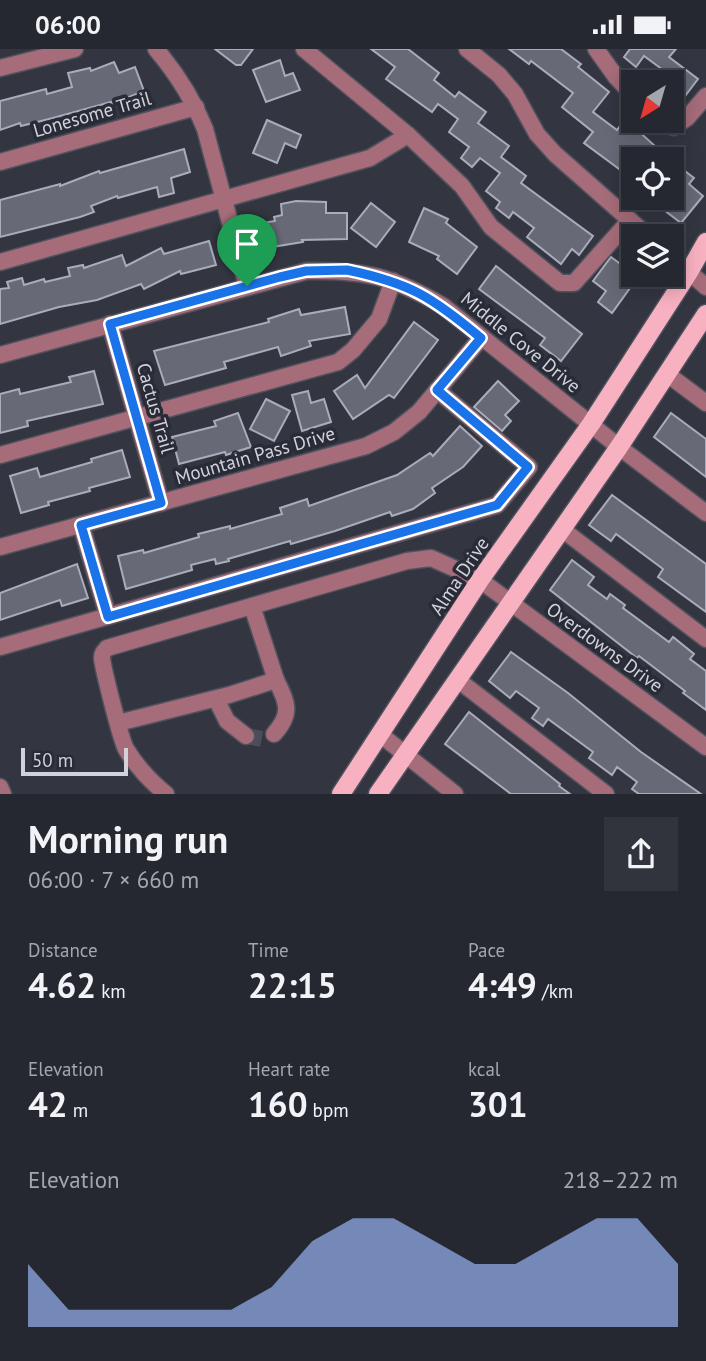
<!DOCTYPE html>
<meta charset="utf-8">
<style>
body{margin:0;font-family:"PT Sans",sans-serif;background:#32343d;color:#f1f3f6;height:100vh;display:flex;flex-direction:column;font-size:26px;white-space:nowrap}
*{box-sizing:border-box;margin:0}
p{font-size:23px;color:#a4a6ab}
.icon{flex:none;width:38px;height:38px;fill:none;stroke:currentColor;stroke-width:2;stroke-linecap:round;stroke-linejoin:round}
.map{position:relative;height:745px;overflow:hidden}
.drawer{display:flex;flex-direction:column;background:#262831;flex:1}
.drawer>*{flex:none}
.needle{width:46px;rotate:217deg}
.tools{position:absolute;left:621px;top:21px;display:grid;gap:14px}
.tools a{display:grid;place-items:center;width:63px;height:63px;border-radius:0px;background:#262831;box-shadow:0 4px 18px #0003,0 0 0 2px #42444d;font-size:35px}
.scale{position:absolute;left:21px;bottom:18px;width:107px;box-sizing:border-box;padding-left:7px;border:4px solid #d1d2da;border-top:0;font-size:19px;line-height:24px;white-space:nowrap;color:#d1d2da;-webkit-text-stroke:5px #292c37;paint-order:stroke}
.pin{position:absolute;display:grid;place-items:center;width:60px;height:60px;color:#fff;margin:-72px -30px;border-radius:50% 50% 50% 0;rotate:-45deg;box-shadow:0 0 7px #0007}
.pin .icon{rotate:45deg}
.round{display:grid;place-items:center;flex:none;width:74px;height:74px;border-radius:0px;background:#32343d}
.headline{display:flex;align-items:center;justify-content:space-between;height:119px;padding:0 28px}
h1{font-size:38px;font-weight:600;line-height:52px}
.stats{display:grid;grid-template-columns:repeat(3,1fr);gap:10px;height:119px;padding:7px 28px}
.stats div{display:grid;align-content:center}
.stats b{font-size:35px;font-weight:600}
.stats small{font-size:19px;font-weight:400}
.stats p{font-size:19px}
.chart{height:196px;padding:14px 28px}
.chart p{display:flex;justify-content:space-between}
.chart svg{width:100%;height:126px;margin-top:7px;fill:#95b2f1;opacity:.7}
.status{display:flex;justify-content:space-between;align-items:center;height:49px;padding:0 35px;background:#262831;direction:ltr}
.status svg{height:19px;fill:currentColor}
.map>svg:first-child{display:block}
.building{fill:#676a76;stroke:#a9acba;stroke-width:2}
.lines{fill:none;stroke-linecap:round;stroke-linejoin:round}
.minor-tunnel{stroke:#4b4d58;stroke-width:16;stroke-dasharray:16 8;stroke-linecap:butt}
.minor-casing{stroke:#4f525d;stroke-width:19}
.major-casing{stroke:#4f525d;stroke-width:21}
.minor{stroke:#a66c79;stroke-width:16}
.major{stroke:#f8b1c0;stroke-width:18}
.route-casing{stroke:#fff;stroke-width:14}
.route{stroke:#1a73e8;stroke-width:9}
.labels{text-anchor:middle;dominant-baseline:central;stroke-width:7;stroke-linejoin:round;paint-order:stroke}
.street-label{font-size:19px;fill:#d1d2da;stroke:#292c37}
</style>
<div class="status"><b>06:00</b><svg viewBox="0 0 49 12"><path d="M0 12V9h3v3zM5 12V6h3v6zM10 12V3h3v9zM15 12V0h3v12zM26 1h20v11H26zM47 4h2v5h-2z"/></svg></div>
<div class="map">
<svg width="706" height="745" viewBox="0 0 706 745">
<rect width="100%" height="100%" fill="#333641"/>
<!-- building -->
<g class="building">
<path d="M215 0H253L241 16H236Z"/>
<path d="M371 0H408L439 24 434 31 455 48 459 43 486 63 478 74 509 97 501 108 526 127 521 134 593 187 579 206 572 200 561 215 527 188 534 179 513 163 509 169 496 159 500 153 486 142 500 124 480 109 472 118 461 109 469 98 449 83 458 70 438 55 432 63 386 30 395 18Z"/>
<path d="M509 0H561L581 15 578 18 609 43 593 63 617 81 625 70 655 97 644 110H634V131L584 94 593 83 562 58 573 44 531 12 529 15Z"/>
<path d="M630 0H676L669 8 698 30 685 47 672 37V33L662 30 667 24 644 7 636 18 624 8Z"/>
<path d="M280 11 285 27 293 24 300 41 266 53 253 21Z"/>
<path d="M114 13 119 24 135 18 144 42 112 55 111 53 53 69 21 77 20 74 0 81V52L46 40 47 45 72 38 68 24 90 19 91 22Z"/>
<path d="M267 71 301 86 296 99 285 94 277 114 253 104Z"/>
<path d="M184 100 190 123 171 129 174 144 159 148 157 138 118 149 117 147 91 157 94 163 80 168 0 188V151L60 135V137L99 122 100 124Z"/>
<path d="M681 119 694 129 689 135 703 147 681 174 664 161 672 151V130Z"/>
<path d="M296 152 326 153V164H347V190L302 191 303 193 266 199 262 174 275 172 274 168 282 166 281 155Z"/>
<path d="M371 154 395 173 376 198 351 179Z"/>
<path d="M424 159 448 170 446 174 477 198 457 225 437 210 439 207 409 193Z"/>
<path d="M209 192 216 216 181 225 180 222 144 240 141 235 97 251 59 258 0 275V240L9 239 7 233 22 229 24 236 44 230 45 233 70 227 68 219 83 216 84 219 122 206 126 217 161 199 164 205Z"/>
<path d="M611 208 638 228 612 264 598 253 606 242 593 232Z"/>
<path d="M496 217 582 285 561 312 540 296 545 289 479 240Z"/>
<path d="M345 258 350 285 309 292 311 297 281 307 278 298 224 313 226 319 165 336 154 302 269 273 268 270 299 260 301 266Z"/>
<path d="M414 273 438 291 394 349 389 346 353 370 334 342 357 326 365 339Z"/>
<path d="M94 322 103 355 27 372 28 377 0 384V345L19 340 20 345 71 333 69 328Z"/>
<path d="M498 332 519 352 505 366 511 372 502 382 474 358Z"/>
<path d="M308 342 311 354 324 350 331 373 302 382 292 346Z"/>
<path d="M266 350 290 362 274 392 250 380Z"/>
<path d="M238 364 251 398 226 406 225 403 179 415 172 388 216 377 214 372Z"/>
<path d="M671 364 706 390V428L654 388Z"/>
<path d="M460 377 482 397 463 418 432 439 435 444 413 460 392 467 390 463 335 482 291 495 290 492 228 510 229 512 216 515 215 510 191 516 192 521 126 540 118 507 143 501 144 504 199 488 198 485 230 477V480L282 465 280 459 307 450 309 457 397 426 430 404 433 407Z"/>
<path d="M122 401 130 428 89 439 90 442 48 453 49 456 21 464 10 427 37 419 40 428 92 413 91 410Z"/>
<path d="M612 446 706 515V563L658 528 663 520 616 485 611 492 589 476Z"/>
<path d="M572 511 594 528 588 536 607 550 610 545 625 556 623 559 669 593 673 588 694 605 690 610 706 622V661L683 644 685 642 639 607 637 609 550 541Z"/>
<path d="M77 515 88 549 62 557 60 551 0 571V544Z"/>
<path d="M511 603 568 644 641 703 701 745H639L632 740 637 733 617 718 612 726 589 709 593 703 548 670 543 677 532 669 539 659 516 642 510 649 489 632Z"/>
<path d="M469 663 560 735 559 737 570 745H511L445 695Z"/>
</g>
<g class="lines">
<!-- minor-tunnel -->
<path class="minor-tunnel" d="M246 687 262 690 274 685"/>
<!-- minor casing -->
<g class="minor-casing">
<g id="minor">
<path d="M156 0C177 25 193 50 205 80L247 237"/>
<path d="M304 0 408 86 462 137 491 178 560 234H574L630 171"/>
<path d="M467 0 499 26 515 45 537 85 555 105 648 187"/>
<path d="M596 0 616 28 634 47"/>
<path d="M0 19 75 0"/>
<path d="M658 72 673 78 687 69 706 47"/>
<path d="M0 113 196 58"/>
<path d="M672 208 706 238"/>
<path d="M0 213 370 109 408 86"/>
<path d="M110 275 161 454"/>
<path d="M0 306 307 222C365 221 392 227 443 257L619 398 706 464"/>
<path d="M667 325 706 354"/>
<path d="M0 406 338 313 353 301 379 270 393 232"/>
<path d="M81 476 108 567"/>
<path d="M563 481 706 590"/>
<path d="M0 498 366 397 394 383 419 363 481 289"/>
<path d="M252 557 407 512 431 509 480 531 706 698"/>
<path d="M0 598 497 456 529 418 437 341"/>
<path d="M458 631 606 745"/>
<path d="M216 650 227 672 246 687"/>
<path d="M118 674 229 646 276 631 252 557 107 599C103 604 102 603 102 609 103 620 121 691 126 700 137 718 150 732 166 745"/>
<path d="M274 685C292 665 288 654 276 631"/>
<path d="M381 686 455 745"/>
<path d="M0 738 3 745"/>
</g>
</g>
<!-- major casing -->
<g class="major-casing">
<g id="major">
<path d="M341 745 480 531 591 375 689 223 706 193"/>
<path d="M378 745 619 398 706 265"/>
</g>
</g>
<!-- minor -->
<use href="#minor" class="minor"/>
<!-- major -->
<use href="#major" class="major"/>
</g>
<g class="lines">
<!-- route casing -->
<g class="route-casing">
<path id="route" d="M347 221C410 234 432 248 481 289L437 341 528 418 497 456 108 568 81 476 161 454 110 275 280 228 306 222Z"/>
</g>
<!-- route -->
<use href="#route" class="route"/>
</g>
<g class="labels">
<!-- street labels -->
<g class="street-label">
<text transform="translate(92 65) rotate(-16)">Lonesome Trail</text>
<text transform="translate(521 293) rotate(39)">Middle Cove Drive</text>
<text transform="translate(156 359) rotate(74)">Cactus Trail</text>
<text transform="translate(255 406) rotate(-16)">Mountain Pass Drive</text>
<text transform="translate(459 527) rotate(-56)">Alma Drive</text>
<text transform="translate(605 598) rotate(36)">Overdowns Drive</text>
</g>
</g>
</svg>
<div class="tools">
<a><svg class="needle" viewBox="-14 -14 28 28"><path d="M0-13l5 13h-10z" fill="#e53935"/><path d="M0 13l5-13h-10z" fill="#a4a6ab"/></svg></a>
<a><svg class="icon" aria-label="locate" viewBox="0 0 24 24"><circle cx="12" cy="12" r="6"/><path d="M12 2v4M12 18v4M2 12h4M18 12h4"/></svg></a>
<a><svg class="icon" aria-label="layers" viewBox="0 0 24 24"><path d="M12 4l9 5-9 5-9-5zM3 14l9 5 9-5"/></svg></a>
</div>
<div class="scale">50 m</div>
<div class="pin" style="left:247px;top:237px;background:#1e9e55"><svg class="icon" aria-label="arrive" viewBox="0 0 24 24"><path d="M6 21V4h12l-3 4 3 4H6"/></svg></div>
</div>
<section class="drawer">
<div class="headline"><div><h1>Morning run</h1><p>06:00 · 7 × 660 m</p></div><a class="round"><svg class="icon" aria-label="share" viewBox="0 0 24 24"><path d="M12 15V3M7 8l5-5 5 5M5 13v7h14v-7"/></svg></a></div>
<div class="stats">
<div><p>Distance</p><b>4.62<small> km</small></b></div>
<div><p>Time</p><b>22:15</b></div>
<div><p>Pace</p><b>4:49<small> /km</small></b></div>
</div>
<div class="stats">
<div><p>Elevation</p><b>42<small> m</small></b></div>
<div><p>Heart rate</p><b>160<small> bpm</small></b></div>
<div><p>kcal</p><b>301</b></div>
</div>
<div class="chart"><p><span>Elevation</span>218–222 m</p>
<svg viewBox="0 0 160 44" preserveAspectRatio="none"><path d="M0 44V22L10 38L20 38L30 38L40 38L50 38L60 30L70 14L80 6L90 6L100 14L110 22L120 22L130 14L140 6L150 6L160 22V44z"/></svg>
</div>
</section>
